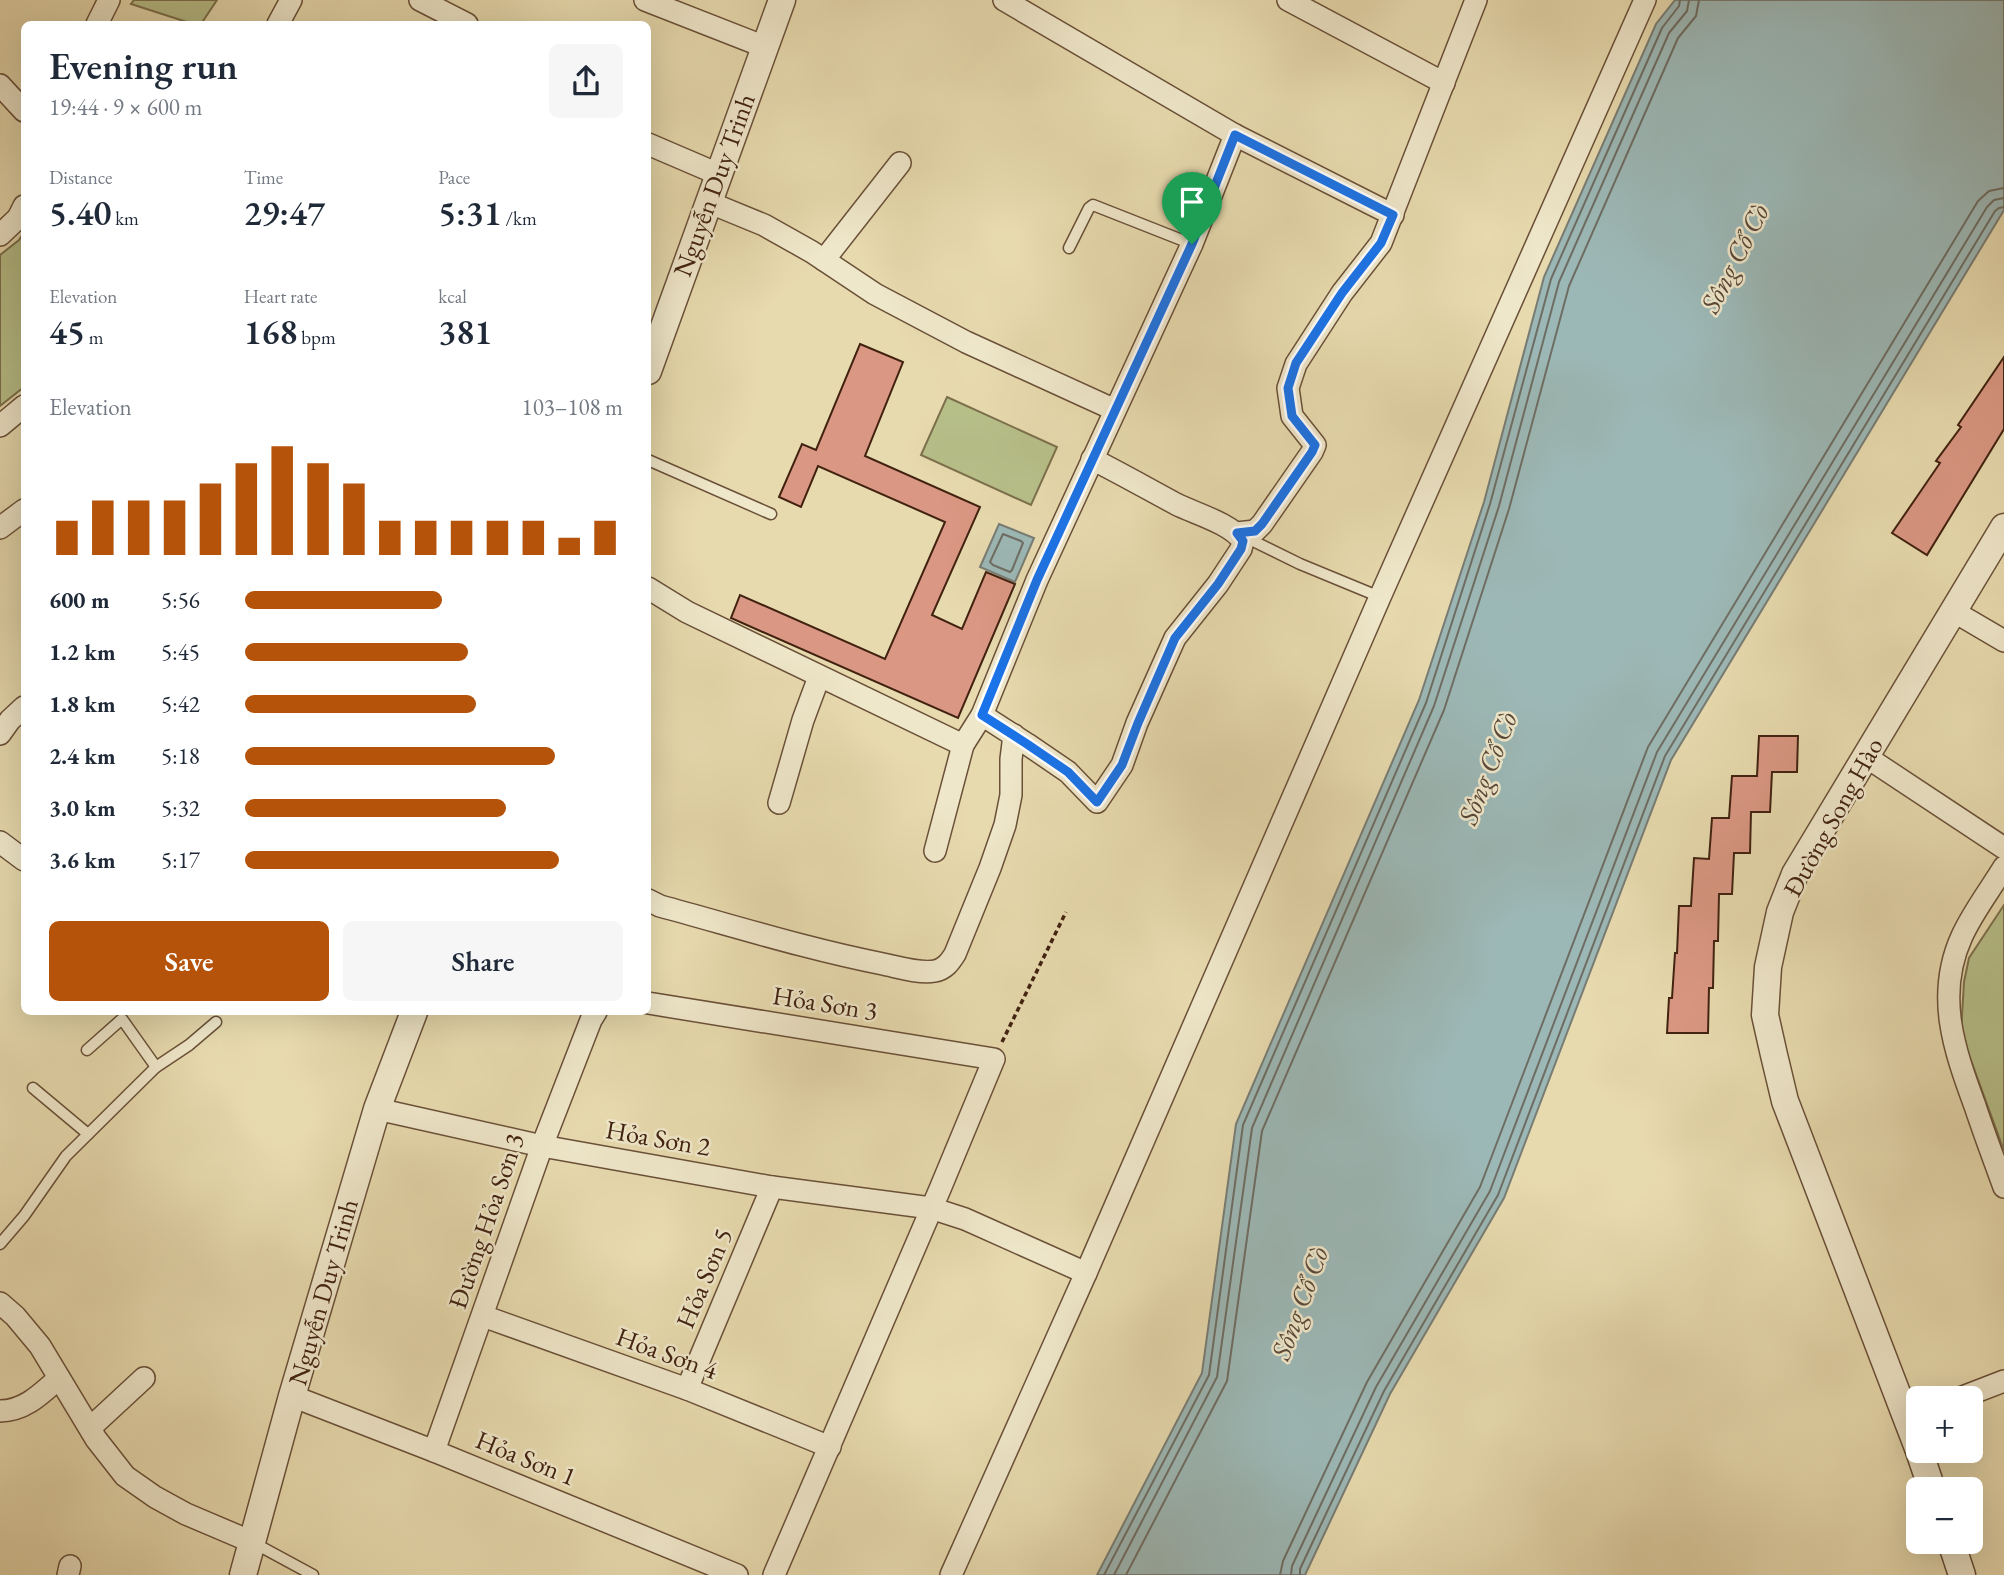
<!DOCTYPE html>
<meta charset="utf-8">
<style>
body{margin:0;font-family:"EB Garamond",serif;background:#f6f6f7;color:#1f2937;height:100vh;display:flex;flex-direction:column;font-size:26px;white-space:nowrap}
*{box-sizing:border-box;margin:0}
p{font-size:23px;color:#747a83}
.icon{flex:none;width:38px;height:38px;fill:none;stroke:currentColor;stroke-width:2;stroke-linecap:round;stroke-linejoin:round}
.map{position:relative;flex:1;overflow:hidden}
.details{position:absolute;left:21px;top:21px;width:630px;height:994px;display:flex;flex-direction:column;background:#fff;border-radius:10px;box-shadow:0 7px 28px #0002}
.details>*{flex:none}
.tools{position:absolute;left:1906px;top:1386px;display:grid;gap:14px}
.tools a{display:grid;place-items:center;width:77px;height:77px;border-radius:10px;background:#fff;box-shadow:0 7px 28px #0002;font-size:35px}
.pin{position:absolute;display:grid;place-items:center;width:60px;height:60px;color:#fff;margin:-72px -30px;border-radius:50% 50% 50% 0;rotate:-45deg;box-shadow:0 0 7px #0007}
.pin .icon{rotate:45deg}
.round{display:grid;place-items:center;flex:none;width:74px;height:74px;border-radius:10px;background:#f6f6f7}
.headline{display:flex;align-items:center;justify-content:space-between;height:119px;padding:0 28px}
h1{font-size:38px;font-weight:600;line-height:52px}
.figures{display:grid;grid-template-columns:repeat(3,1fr);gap:10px;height:119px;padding:7px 28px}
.figures div{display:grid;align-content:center}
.figures b{font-size:35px;font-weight:600}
.figures small{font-size:19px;font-weight:400}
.figures p{font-size:19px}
.chart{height:196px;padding:14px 28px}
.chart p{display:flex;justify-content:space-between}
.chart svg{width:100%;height:126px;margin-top:7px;stroke:#b45309;stroke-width:6}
.button{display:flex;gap:14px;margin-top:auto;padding:14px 28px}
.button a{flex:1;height:80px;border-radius:10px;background:#b45309;color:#fff;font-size:28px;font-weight:600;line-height:80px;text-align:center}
.button a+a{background:#f6f6f7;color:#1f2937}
ul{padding:0 28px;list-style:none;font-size:23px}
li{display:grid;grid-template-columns:112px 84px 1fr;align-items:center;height:52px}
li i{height:18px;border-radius:9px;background:#b45309}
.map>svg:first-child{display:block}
.green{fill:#b7bf89;stroke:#7c704c;stroke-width:2}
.water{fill:#9cb8b6;stroke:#787c74;stroke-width:2}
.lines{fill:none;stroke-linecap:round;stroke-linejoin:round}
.shore{stroke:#6e6d63;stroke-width:2}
.building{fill:#da9783;stroke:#412210;stroke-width:2}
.service-casing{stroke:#6a5038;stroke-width:13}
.minor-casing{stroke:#6a5038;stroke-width:24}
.tertiary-casing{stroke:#6a5038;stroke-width:29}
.path{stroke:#412210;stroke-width:3.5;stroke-dasharray:5 3.5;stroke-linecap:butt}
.service{stroke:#efe7ca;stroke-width:10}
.minor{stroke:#efe7ca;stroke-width:21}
.tertiary{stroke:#efe7ca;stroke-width:26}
.route-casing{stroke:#fff;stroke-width:14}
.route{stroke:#1a73e8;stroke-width:9}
.labels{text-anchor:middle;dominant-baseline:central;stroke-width:5;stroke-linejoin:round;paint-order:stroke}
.street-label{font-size:26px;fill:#412210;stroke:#efe7ca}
.water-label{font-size:28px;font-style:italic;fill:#58483a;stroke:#efe7ca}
</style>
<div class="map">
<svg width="2004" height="1575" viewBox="0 0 2004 1575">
<rect width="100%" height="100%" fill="#e7daae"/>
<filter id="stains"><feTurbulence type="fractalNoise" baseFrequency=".00286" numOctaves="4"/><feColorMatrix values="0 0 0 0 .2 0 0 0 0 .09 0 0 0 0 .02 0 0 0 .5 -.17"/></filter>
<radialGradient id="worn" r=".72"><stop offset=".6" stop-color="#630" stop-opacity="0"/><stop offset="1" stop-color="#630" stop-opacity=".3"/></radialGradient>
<!-- green -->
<g class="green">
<path d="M134 0H217L201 24H193L131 4Z"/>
<path d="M24 232V387L0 406V255L19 240Z"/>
<path d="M947 397 1057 447 1031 505 921 455Z"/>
<path d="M2004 905V1151L1961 1033 1964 982 1969 958Z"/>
</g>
<!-- water -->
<g class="water">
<path d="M1675 0H2004V210L1671 760 1504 1198 1390 1394 1305 1575H1097L1202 1373 1236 1124 1419 700 1484 502 1544 277 1656 24Z"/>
<path d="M999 524 1034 538 1015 582 980 567Z"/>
</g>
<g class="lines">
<!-- shore -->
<g class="shore">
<path d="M1003 534 1021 541 1023 543 1012 570 1010 572 993 565 990 562Z"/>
<path d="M1104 1575 1209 1375 1243 1125 1426 703 1490 504 1551 279 1662 28 1679 6 1680 0"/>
<path d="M1114 1575 1217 1377 1252 1128 1434 706 1499 506 1559 282 1669 33 1687 11 1689 0"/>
<path d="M1126 1575 1227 1381 1262 1131 1444 710 1509 509 1569 286 1678 38 1696 16 1699 0"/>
<path d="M1280 1575 1283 1561 1367 1382 1480 1187 1648 747 1978 201 1989 191 2004 188"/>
<path d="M1291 1575 1292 1566 1376 1387 1490 1191 1657 752 1987 207 1994 200 2004 198"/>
<path d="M1300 1575V1569L1384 1391 1498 1195 1665 756 1995 211 1999 208 2004 207"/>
</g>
</g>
<!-- building -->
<g class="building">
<path d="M860 344 903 362 865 456 980 507 932 615 962 629 986 572 1015 584 958 718 731 618 740 595 885 659 945 522 818 466 801 507 779 497 802 444 816 450Z"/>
<path d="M2004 357V429L1927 555 1892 533 1940 463 1936 461 1961 427 1958 425Z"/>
<path d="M1759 736H1798L1797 772H1772L1770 812H1751L1750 853H1734L1732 894H1719L1718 941H1714L1713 988H1709L1708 1033H1667L1669 998H1672L1675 953H1677L1679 906H1691L1694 858 1709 859 1712 818H1729L1732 776H1757Z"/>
</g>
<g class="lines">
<!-- service casing -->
<g class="service-casing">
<g id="service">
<path d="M1069 248 1089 208 1093 205 1192 244"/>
<path d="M648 460 771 514"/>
<path d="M1243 536 1300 564 1380 597"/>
<path d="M87 1050 122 1019 156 1067"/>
<path d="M33 1088 88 1134"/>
<path d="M0 1244 24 1216 66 1156 156 1067 189 1045 216 1022"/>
<path d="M252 1542 313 1575"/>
</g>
</g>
<!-- minor casing -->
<g class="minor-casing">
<g id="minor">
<path d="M420 0 467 24"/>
<path d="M645 0 765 47"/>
<path d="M1004 0 1235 135 1393 215"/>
<path d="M1288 0 1444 83"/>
<path d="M97 24 109 0"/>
<path d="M278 24 291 0"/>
<path d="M0 85 24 111"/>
<path d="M648 144 718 174"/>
<path d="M708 202 764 225 812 252 875 294 966 342 1115 410"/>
<path d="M0 235 18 218 24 206"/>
<path d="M824 260 900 163"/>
<path d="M0 426 24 406"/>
<path d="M0 528 24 510"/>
<path d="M1237 533 1255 531 1262 524 1312 452 1315 445 1292 416 1288 388 1296 364 1342 293 1381 243 1476 0"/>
<path d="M648 588 687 612 963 745"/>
<path d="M1953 611 2004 641"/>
<path d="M982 715 1027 744 1068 772 1097 802 1122 765 1137 723 1175 638 1218 584 1241 549 1243 541C1230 523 1196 514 1176 504 1148 489 1120 473 1092 459"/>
<path d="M0 734 10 720 24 707"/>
<path d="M1865 756 2004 848"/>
<path d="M779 803 803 720 819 677"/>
<path d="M0 842 24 860"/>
<path d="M935 851 963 745 982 715 1037 580 1192 244 1235 135"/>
<path d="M2004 867C1990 890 1973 912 1962 936 1935 995 1954 1049 1975 1106 1984 1133 1994 1160 2004 1187"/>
<path d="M648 900 660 906C734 926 807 949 883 964 898 967 919 974 935 971 945 969 950 962 955 954L990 868 1005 825 1011 795V759L1014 735"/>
<path d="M648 1003 994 1059 940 1189 774 1575"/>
<path d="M377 1109 542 1146 772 1187 931 1208 965 1219 1086 1273"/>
<path d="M0 1303 15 1316 40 1346 96 1439 125 1476 155 1497 186 1514 252 1542"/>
<path d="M483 1316 687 1389 830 1447"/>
<path d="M687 1389 772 1187"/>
<path d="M292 1396 434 1451 737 1575"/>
<path d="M1960 1398 2004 1381"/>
<path d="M0 1411C25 1411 42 1393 59 1378"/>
<path d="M90 1428 144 1378"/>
<path d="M434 1451 542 1146 591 1020 596 1012"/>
<path d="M68 1575 70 1566"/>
<path d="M951 1575 1086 1273 1380 597 1645 0"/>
</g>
</g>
<!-- tertiary casing -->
<g class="tertiary-casing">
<g id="tertiary">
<path d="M648 371 782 0"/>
<path d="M1918 1448 1785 1101 1774 1055 1765 1015 1768 967 1780 912 1795 874 2004 527"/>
<path d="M1919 1451 1932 1489"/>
<path d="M1951 1542 1962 1575"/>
<path d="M243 1575 292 1396 377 1109 414 1012"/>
</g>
</g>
<!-- path -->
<path class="path" d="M1002 1042 1066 912"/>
<!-- service -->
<use href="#service" class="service"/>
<!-- minor -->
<use href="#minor" class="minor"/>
<!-- tertiary -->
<use href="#tertiary" class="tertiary"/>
</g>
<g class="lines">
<!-- route casing -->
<g class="route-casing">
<path id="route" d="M1235 135 1393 215 1381 243 1342 293 1296 363 1288 388 1292 416 1315 445 1312 452 1262 524 1255 531 1237 533 1243 541 1241 549 1218 584 1175 638 1138 723 1122 765 1097 802 1068 772 1027 744 982 715 1037 580 1192 244Z"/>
</g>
<!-- route -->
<use href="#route" class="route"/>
</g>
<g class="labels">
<!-- street labels -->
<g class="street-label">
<text transform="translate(714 185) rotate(-70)">Nguyễn Duy Trinh</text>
<text transform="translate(1833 817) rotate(-61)">Đường Song Hào</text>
<text transform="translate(825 1003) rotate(9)">Hỏa Sơn 3</text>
<text transform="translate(658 1138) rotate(10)">Hỏa Sơn 2</text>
<text transform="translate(486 1221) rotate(-71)">Đường Hỏa Sơn 3</text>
<text transform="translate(704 1278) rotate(-67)">Hỏa Sơn 5</text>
<text transform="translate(323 1292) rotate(-74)">Nguyễn Duy Trinh</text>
<text transform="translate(667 1353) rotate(20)">Hỏa Sơn 4</text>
<text transform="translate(526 1458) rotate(22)">Hỏa Sơn 1</text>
</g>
<!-- water labels -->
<g class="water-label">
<text transform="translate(1734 258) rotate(-63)">Sông Cổ Cò</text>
<text transform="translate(1487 768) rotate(-69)">Sông Cổ Cò</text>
<text transform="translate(1299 1303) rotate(-70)">Sông Cổ Cò</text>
</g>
</g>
<rect width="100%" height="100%" filter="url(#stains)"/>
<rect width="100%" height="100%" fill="url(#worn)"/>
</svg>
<div class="tools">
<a>+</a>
<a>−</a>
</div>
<div class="pin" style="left:1192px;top:244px;background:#1e9e55"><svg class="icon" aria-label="arrive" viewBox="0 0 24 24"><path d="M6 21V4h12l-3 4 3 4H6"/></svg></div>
<section class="details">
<div class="headline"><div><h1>Evening run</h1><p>19:44 · 9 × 600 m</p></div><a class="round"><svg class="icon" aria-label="share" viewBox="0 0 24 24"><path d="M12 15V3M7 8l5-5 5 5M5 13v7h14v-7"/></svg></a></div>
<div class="figures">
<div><p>Distance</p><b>5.40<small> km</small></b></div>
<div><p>Time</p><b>29:47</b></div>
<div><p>Pace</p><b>5:31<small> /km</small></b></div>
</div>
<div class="figures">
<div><p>Elevation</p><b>45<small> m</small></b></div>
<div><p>Heart rate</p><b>168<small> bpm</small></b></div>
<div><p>kcal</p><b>381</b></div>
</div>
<div class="chart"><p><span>Elevation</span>103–108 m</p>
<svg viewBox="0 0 160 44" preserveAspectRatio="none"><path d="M5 44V32M15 44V25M25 44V25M35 44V25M45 44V19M55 44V12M65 44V6M75 44V12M85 44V19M95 44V32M105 44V32M115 44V32M125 44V32M135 44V32M145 44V38M155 44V32"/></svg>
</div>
<ul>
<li><b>600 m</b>5:56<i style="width:52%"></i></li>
<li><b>1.2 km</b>5:45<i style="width:59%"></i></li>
<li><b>1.8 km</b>5:42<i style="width:61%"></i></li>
<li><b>2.4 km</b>5:18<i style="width:82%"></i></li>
<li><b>3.0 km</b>5:32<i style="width:69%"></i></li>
<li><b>3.6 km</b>5:17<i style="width:83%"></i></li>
</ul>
<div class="button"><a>Save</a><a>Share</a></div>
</section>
</div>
